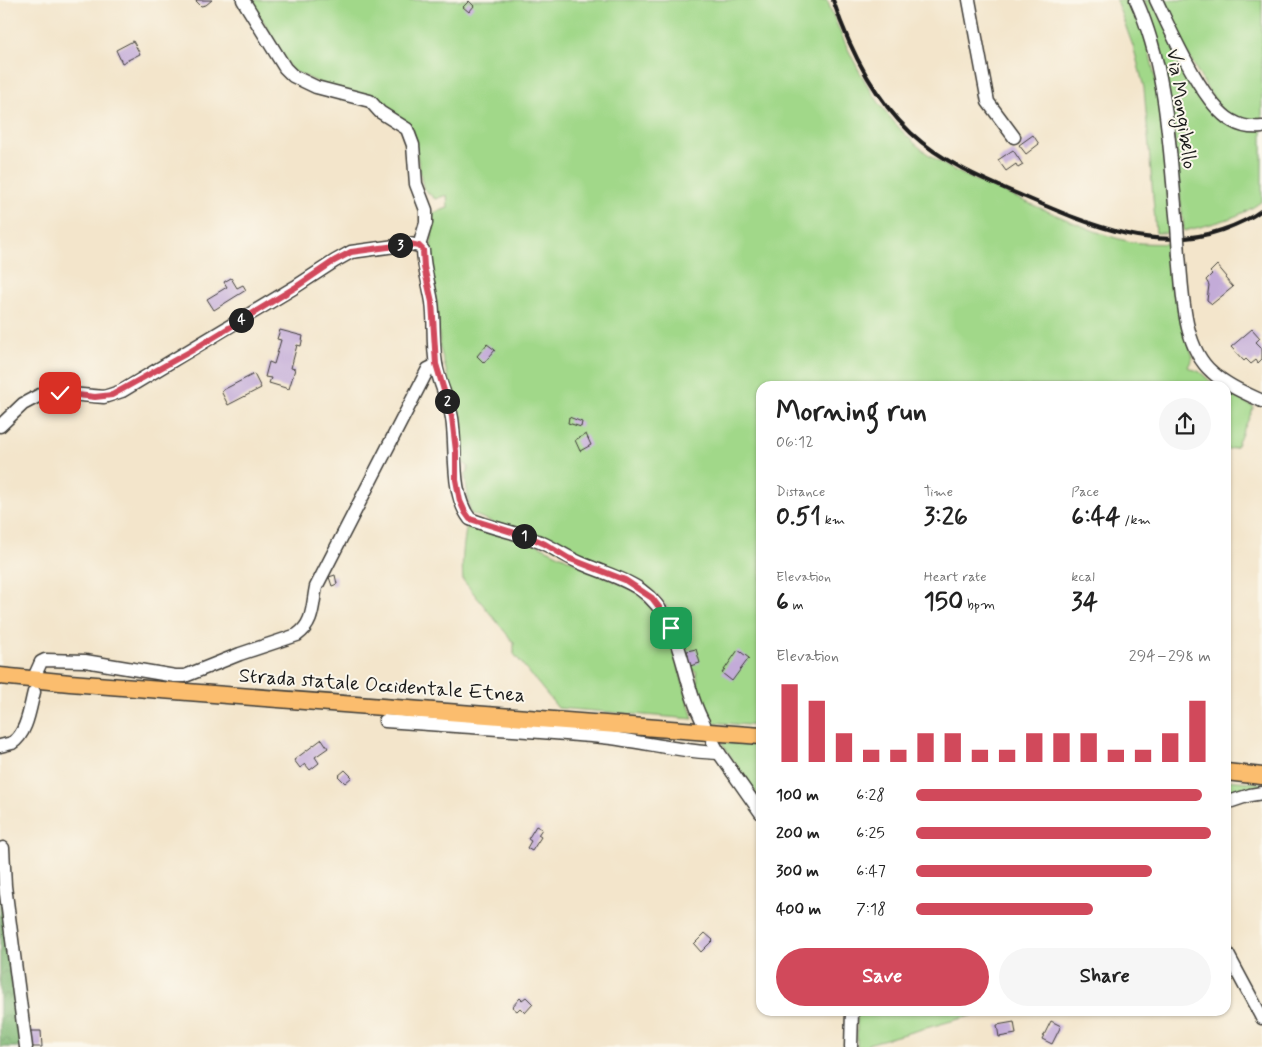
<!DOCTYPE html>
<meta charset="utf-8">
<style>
body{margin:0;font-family:Mynerve,sans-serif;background:#f6f6f6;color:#222;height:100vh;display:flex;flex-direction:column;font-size:19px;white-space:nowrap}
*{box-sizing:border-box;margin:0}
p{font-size:16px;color:#767676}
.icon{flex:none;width:28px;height:28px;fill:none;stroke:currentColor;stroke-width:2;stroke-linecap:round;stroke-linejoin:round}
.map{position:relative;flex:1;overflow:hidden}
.panel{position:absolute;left:756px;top:381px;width:475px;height:635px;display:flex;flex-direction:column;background:#fff;border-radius:15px;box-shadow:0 1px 4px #0004}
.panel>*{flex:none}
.pin{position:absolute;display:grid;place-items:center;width:42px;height:42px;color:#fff;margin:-21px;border-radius:10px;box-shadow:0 2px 8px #0006}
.km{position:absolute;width:25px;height:25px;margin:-12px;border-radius:50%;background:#222;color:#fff;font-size:14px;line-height:25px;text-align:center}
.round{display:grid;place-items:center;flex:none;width:52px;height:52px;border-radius:26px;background:#f6f6f6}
.head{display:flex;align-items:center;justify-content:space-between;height:85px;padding:0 20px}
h1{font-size:28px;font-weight:700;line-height:38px}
.stats{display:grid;grid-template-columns:repeat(3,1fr);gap:8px;height:85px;padding:5px 20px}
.stats div{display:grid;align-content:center}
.stats b{font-size:25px;font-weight:700}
.stats small{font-size:14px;font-weight:400}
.stats p{font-size:14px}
.chart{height:140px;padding:10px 20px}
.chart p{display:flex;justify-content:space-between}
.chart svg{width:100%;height:90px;margin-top:5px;stroke:#d1495b;stroke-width:6}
.cta{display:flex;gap:10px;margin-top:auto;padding:10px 20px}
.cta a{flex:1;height:58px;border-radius:30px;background:#d1495b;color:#fff;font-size:20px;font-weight:700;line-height:58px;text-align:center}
.cta a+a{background:#f6f6f6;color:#222}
ul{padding:0 20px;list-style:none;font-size:16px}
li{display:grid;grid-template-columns:80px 60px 1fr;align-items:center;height:38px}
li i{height:12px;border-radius:6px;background:#d1495b}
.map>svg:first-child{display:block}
.green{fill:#a1d889;stroke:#5e7a52}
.forest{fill:url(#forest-crowns);stroke:#4e6a48}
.building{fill:#c3abd8}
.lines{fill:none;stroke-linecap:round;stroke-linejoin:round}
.minor-casing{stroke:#3c3a36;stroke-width:15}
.major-casing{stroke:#3c3a36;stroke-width:19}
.minor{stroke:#fff;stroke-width:12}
.major{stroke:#fbbd6e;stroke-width:16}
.rail{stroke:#1c1c1c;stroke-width:4}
.minor-bridge-casing{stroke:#3c3a36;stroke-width:15;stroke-linecap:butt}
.minor-bridge{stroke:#fff;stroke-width:12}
.route-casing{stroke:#fff;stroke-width:10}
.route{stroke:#d1495b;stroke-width:6}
.labels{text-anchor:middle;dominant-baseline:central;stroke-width:4;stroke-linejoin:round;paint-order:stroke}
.street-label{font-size:20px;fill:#1c1c1c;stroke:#fbf7ec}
</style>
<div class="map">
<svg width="1262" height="1047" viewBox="0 0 1262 1047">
<defs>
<pattern id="forest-crowns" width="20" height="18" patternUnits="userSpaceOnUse" patternTransform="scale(1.25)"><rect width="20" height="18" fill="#80b875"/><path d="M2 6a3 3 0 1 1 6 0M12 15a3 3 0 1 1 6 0" fill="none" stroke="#68955f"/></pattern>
</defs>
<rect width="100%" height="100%" fill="#fbf7ec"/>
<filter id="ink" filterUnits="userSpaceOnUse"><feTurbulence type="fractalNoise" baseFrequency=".02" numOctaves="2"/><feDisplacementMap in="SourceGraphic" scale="10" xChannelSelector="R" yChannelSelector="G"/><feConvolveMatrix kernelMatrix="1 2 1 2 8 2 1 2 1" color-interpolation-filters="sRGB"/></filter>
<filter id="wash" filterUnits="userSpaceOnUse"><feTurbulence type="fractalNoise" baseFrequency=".0096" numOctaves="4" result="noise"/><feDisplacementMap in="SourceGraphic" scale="20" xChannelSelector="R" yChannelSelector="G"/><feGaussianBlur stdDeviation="1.12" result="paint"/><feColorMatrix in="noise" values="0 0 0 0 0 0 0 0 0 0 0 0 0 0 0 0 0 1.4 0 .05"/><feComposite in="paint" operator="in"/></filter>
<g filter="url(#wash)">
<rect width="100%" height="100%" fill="#f3e5cb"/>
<!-- green -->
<g class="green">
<path d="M249 0H827C852 64 884 130 946 166 974 181 1004 192 1033 205 1065 218 1097 235 1132 242 1144 244 1158 243 1170 244L1181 322 1193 357 1188 367 1200 372 1216 386H761V726L708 722 693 686 698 681 696 671 689 670 671 614 665 604 653 591 633 577 588 561 470 513 465 474 468 472V466L463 463 454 406 458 403 456 393 452 391 440 348 436 301 429 265 432 236 430 223 433 213 448 208 447 195 435 199 423 188 412 128 379 100 350 92 338 91 291 70 264 22 254 10Z"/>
<path d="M1116 0H1129C1165 67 1164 158 1170 233H1156L1144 88 1134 49Z"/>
<path d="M1144 0H1152L1204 100 1262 130V201C1239 219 1211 224 1184 231L1167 80 1162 53Z"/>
<path d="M1161 0H1262V123C1255 125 1233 118 1226 113 1210 102 1172 22 1161 0Z"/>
<path d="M1226 392 1254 407 1236 447 1226 450Z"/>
<path d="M467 523 532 542 633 590 657 612 673 647 693 719 558 708 514 654V643L463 580C461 560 464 542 467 523Z"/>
<path d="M721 742 761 745V801Z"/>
<path d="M1226 780 1262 783V789L1226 797Z"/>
<path d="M857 1011H977V1014L868 1044V1047H857Z"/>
</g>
<!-- forest -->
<path class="forest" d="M0 895 21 1047H0Z"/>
<g id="blocks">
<!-- building -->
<g class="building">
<path d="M195 0H212L206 5 201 6Z"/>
<path d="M469 1 474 6 469 12 463 7Z"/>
<path d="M133 41 140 54 122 63 116 50Z"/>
<path d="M1033 135 1039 144 1026 154 1019 145Z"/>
<path d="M1013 150 1023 165 1018 168 1016 164 1006 171 998 160Z"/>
<path d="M1217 265 1227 277 1225 278 1233 287 1212 304 1207 300 1209 285 1206 280 1212 274 1210 272Z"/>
<path d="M231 278 237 288 243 285 246 290 214 310 207 299 227 287 224 282Z"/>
<path d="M1252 329 1260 338 1256 342 1262 348V359L1258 363 1256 360 1251 364 1246 359 1244 361 1231 347Z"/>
<path d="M280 330 303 336 301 346 297 345 291 368 295 369 289 389 269 383 271 378 265 377 269 362 274 364 281 340 277 339Z"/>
<path d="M487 344 495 350 484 363 477 356Z"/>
<path d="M254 374 261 388 228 405 221 391Z"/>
<path d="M569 417 582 422 581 427 568 423Z"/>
<path d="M586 434 591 445 580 451 575 440Z"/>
<path d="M335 575 337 584 332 586 329 577Z"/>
<path d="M696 649 700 663 690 666 687 651Z"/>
<path d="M738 650 749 658 732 681 722 673Z"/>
<path d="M322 739 328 748 315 757 319 763 310 770 305 764 300 768 294 760Z"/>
<path d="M345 770 352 777 345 783 338 776Z"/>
<path d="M536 826 542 829 538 835 541 837 532 851 527 848 531 841 528 839Z"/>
<path d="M705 933 713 940 701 952 694 944Z"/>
<path d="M526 997 533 1004 525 1013 520 1008 517 1011 512 1007 520 998 522 1000Z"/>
<path d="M1051 1021 1061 1026 1052 1044 1042 1039Z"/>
<path d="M1014 1022 1016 1034 999 1037 997 1025Z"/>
<path d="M29 1031H41L42 1047H31Z"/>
</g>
</g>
</g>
<g filter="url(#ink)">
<use href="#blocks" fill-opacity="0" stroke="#3c3a36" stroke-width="1"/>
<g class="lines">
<!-- minor casing -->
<g class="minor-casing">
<g id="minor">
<path d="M243 0 285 68 293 76 316 87 370 101 380 112 407 129 413 145 416 184 426 210V223L419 246"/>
<path d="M969 0 988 102 1014 137"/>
<path d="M1136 0C1168 71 1169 149 1177 225"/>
<path d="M1156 0C1171 31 1203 105 1232 121 1242 127 1251 128 1262 127"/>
<path d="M1179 255C1183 291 1182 346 1212 372 1226 385 1245 393 1262 401"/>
<path d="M0 426 23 404 40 395 60 393 104 397 122 391 295 287 335 261 351 252 410 244 419 246 423 250C424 270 429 283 432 302 435 323 432 343 436 364 438 382 449 400 452 418 457 450 450 493 470 519 491 528 514 532 535 540 552 546 566 557 583 564 623 581 649 583 670 626 685 657 687 693 704 724"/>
<path d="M36 673 41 662 45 660 85 661 175 676H185L240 654 297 635C314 623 312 606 316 587L428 369 436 365"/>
<path d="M385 721C458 726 530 731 602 737 642 741 680 752 719 753"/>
<path d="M713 742 719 753 761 813"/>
<path d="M0 746C4 745 8 744 12 743 27 734 30 707 34 692"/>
<path d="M1226 803 1250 795 1262 793"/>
<path d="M3 848 5 886 26 1047"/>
<path d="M1226 951 1262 1018"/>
<path d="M851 1047 852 1011"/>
</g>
</g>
<!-- major casing -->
<g class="major-casing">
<g id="major">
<path d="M0 676 70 683 761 736"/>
<path d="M1226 772 1262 776"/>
</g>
</g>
<!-- minor -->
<use href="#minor" class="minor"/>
<!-- major -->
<use href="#major" class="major"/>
<!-- rail -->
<path class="rail" d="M833 0C849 48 874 98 911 133 943 163 985 180 1025 197 1088 224 1153 254 1222 230 1236 225 1250 219 1262 210"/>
<!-- minor-bridge casing -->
<g class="minor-bridge-casing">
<path id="minor-bridge" d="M1177 225 1179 255"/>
</g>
<!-- minor-bridge -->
<use href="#minor-bridge" class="minor-bridge"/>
</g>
</g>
<g class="lines" filter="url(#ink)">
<!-- route casing -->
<g class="route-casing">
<path id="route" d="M60 393 95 397 112 395 191 351 296 287 334 261 351 252 410 244 419 246 423 250 424 267 432 302 436 364 452 417 456 451V480L460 501 465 512 470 519 534 539 545 544 568 558 625 580 652 598 662 611 671 628"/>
</g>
<!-- route -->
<use href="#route" class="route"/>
</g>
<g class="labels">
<!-- street labels -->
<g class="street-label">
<text transform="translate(1181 109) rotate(82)">Via Mongibello</text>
<text transform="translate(382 686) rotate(4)">Strada statale Occidentale Etnea</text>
</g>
</g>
</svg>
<div class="pin" style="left:671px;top:628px;background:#1e9e55"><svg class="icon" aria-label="arrive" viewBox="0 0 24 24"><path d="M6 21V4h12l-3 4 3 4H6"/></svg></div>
<div class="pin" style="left:60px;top:393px;background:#d93025"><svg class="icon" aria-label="check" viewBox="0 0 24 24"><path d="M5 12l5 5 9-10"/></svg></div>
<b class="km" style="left:524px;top:536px">1</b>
<b class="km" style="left:447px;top:401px">2</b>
<b class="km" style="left:400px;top:245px">3</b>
<b class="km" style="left:241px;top:320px">4</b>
<section class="panel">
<div class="head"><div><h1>Morning run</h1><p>06:12</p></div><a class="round"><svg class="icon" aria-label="share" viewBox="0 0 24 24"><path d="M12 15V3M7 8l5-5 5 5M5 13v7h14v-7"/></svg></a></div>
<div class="stats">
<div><p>Distance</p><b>0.51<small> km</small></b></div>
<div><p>Time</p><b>3:26</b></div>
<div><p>Pace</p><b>6:44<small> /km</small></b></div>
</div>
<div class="stats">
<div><p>Elevation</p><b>6<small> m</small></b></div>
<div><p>Heart rate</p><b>150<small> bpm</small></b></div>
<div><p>kcal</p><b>34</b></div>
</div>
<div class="chart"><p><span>Elevation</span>294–298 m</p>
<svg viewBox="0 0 160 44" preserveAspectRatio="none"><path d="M5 44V6M15 44V14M25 44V30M35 44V38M45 44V38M55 44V30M65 44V30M75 44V38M85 44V38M95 44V30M105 44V30M115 44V30M125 44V38M135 44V38M145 44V30M155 44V14"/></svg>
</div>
<ul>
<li><b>100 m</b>6:28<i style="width:97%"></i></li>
<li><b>200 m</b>6:25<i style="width:100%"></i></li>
<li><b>300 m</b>6:47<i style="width:80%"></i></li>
<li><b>400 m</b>7:18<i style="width:60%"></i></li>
</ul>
<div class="cta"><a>Save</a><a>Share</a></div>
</section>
</div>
